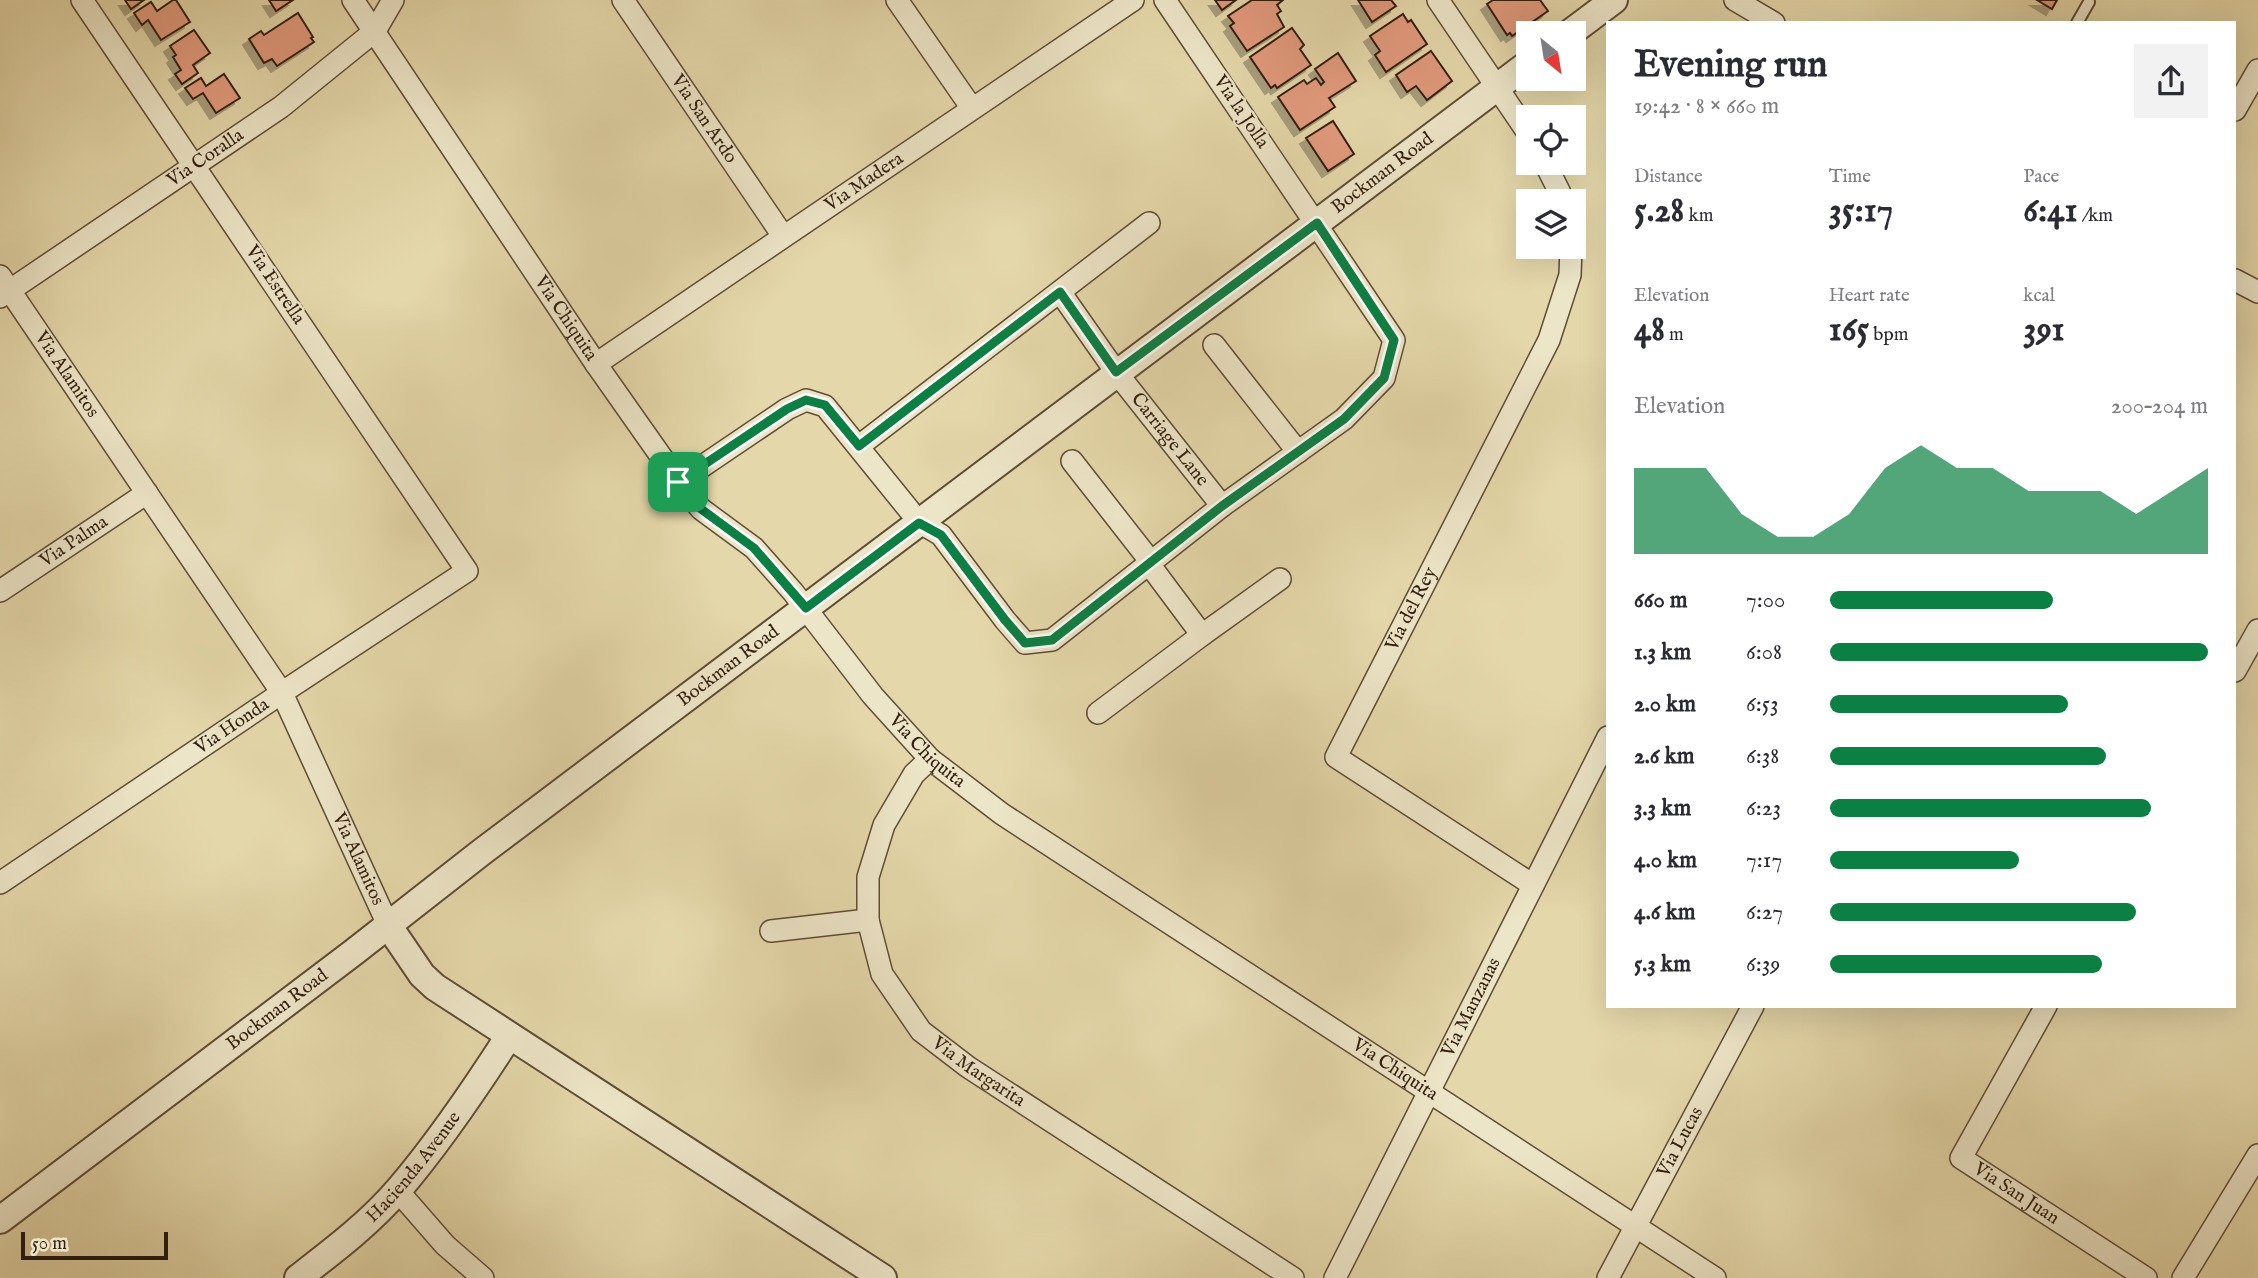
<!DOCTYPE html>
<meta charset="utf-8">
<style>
body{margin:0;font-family:"IM FELL English",serif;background:#f2f2f3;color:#2b2b33;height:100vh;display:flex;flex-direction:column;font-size:26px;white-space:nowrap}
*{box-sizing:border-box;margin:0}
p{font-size:23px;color:#7c7c81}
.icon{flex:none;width:38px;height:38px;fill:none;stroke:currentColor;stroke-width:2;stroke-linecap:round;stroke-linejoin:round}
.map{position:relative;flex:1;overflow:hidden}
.drawer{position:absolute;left:1606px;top:21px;width:630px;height:987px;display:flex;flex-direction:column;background:#fff;border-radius:0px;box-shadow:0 7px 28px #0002}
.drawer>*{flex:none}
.needle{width:46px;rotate:150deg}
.buttons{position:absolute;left:1516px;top:21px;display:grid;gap:14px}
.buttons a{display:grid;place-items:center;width:70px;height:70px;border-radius:0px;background:#fff;box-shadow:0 7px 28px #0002;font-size:35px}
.scale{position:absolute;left:21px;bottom:18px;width:147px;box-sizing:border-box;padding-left:7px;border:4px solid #331f0f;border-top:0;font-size:19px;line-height:24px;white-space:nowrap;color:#331f0f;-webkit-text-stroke:5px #ede5c7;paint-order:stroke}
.pin{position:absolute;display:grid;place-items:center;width:60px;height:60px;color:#fff;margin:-30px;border-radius:14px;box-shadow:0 4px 10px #0006}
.round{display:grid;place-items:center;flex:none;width:74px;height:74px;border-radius:0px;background:#f2f2f3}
.headline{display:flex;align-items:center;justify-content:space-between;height:119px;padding:0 28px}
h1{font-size:38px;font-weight:700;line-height:52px}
.metrics{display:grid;grid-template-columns:repeat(3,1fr);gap:10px;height:119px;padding:7px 28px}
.metrics div{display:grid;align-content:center}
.metrics b{font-size:35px;font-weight:700}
.metrics small{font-size:19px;font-weight:400}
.metrics p{font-size:19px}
.chart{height:196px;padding:14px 28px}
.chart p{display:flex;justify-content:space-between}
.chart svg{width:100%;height:126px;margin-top:7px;fill:#0b8043;opacity:.7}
ul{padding:0 28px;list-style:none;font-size:23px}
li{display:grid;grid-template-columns:112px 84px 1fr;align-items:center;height:52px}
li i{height:18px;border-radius:9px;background:#0b8043}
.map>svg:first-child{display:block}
.building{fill:#e19a7b;stroke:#331f0f;stroke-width:2;filter:url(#shadow)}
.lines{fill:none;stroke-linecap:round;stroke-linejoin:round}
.service-casing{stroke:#5f4d36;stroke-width:14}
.minor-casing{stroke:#5f4d36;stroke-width:24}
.tertiary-casing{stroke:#5f4d36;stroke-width:30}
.service{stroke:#ede5c7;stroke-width:10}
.minor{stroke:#ede5c7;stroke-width:21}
.tertiary{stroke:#ede5c7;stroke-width:26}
.route-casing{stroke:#fff;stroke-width:14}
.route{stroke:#0b8043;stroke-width:9}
.labels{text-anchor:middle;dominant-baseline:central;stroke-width:5;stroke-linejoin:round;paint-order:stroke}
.street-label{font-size:19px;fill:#331f0f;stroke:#ede5c7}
</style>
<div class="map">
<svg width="2258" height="1278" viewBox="0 0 2258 1278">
<defs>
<filter id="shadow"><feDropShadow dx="-6" dy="6" stdDeviation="0" flood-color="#0004"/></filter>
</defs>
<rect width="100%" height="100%" fill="#e4d7a9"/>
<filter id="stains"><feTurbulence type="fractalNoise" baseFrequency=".00286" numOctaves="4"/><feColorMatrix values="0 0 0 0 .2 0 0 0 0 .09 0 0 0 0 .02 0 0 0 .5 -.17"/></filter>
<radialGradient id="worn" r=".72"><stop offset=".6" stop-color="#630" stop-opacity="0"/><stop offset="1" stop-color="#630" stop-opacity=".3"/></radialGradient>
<!-- building -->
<g class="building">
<path d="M125 0H144L131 9Z"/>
<path d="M173 0H176L190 22 161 40 148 20 142 25 134 13 151 2 157 11Z"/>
<path d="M269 0H293L276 11Z"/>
<path d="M1215 0H1236L1222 10Z"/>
<path d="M1252 0H1283L1277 5 1281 11 1277 14 1284 27 1247 51 1230 26 1234 23 1228 16Z"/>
<path d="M1358 0H1391L1396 6 1372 22Z"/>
<path d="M1493 0H1540L1548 11 1512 36 1510 33 1507 35 1487 4Z"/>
<path d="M2037 0H2057L2052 9Z"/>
<path d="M298 13 313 37 311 38 314 42 277 66 272 59 264 63 249 39 261 31 264 35Z"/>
<path d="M1403 14 1408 22 1411 20 1427 44 1386 72 1375 55 1380 51 1370 36Z"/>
<path d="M1292 28 1304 45 1300 49 1311 65 1277 88 1275 85 1271 88 1250 57Z"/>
<path d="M194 30 210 53 193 65 198 73 182 84 175 74 181 70 173 57 176 55 170 46Z"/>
<path d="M1431 51 1452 81 1427 100 1416 86 1407 92 1396 75Z"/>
<path d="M1338 53 1356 81 1329 98 1335 107 1300 130 1278 97 1304 80 1307 84 1316 78 1321 85 1324 82 1315 69Z"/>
<path d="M224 74 240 98 216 113 203 93 193 99 185 88 201 78 206 86Z"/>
<path d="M1333 121 1354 154 1328 171 1306 138Z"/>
</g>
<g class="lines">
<!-- service casing -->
<g class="service-casing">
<path id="service" d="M2077 23 2089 2"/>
</g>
<!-- minor casing -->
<g class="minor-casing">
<g id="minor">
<path id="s1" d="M353 0 596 364 679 482 701 509 754 548 793 592 873 696 930 759 1002 814 1715 1278"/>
<path id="s2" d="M623 0 783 236"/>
<path d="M897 0 971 107"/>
<path d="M1438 0 1528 133"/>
<path d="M1735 0 1774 23"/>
<path d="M2235 110 2258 70"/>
<path d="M1545 163 1564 201"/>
<path id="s3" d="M0 276 282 693 388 925"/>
<path d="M2235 280 2258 292"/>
<path id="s4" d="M1060 292 1116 372 1222 506"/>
<path id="s5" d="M0 297 281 107 375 31 393 0"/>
<path d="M1214 345 1298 452"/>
<path id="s6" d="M596 364 1133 0"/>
<path d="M859 446 1149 223"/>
<path d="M1072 461 1151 562"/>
<path d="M679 482 787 409 806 400 825 406 919 522 941 535 1005 620 1025 643 1052 640 1222 506 1344 419 1384 378 1394 340 1165 0"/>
<path id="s7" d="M0 591 147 493"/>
<path d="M1202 635 1280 579"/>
<path d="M2235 671 2258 630"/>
<path d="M1098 713 1202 635 1149 564"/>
<path id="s8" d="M930 759 914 774 884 825 868 877V920L882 974 921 1031 968 1067 1293 1278"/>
<path id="s9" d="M0 883 292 686 467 571 82 0"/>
<path id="s10" d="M1533 885 1336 757 1549 340 1570 275 1571 247"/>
<path d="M771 931 868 920"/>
<path id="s11" d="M2046 1006 1961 1158 2146 1278"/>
<path d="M398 1191 445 1245 483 1278"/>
<path id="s12" d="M1335 1278 1608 737"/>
<path id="s13" d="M1608 1278 1753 1006"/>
<path d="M2183 1278 2258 1155"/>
</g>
</g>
<!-- tertiary casing -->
<g class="tertiary-casing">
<g id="tertiary">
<path d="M1570 33 1614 0"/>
<path d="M388 925 422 975 435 987 883 1278"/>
<path id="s14" d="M0 1220 354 952 483 851 1528 64"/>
<path id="s15" d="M298 1278C333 1251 370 1223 399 1189 440 1141 475 1089 509 1036"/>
</g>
</g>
<!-- service -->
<use href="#service" class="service"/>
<!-- minor -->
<use href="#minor" class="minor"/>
<!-- tertiary -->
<use href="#tertiary" class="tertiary"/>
</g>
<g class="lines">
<!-- route casing -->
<g class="route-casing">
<path id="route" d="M1317 223 1394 340 1384 378 1344 419 1222 506 1052 640 1025 643 1005 620 941 535 919 523 806 608 754 548 701 509 678 482 787 409 806 400 825 405 859 446 1060 292 1116 372Z"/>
</g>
<!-- route -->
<use href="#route" class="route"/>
</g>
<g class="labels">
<!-- street labels -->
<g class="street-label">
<text transform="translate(1241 112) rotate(56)">Via la Jolla</text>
<text stroke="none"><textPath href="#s2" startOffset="144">Via San Ardo</textPath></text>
<text stroke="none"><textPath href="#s5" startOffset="248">Via Coralla</textPath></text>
<text stroke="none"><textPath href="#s14" startOffset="1734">Bockman Road</textPath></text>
<text stroke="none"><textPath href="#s6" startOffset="324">Via Madera</textPath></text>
<text transform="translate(275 285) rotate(56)">Via Estrella</text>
<text stroke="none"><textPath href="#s1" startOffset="383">Via Chiquita</textPath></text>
<text stroke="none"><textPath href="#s3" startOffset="119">Via Alamitos</textPath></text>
<text stroke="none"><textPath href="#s4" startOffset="184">Carriage Lane</textPath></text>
<text stroke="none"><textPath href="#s7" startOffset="89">Via Palma</textPath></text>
<text stroke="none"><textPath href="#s10" startOffset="401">Via del Rey</textPath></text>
<text stroke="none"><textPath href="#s14" startOffset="915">Bockman Road</textPath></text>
<text stroke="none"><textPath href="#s9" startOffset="280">Via Honda</textPath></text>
<text stroke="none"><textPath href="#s1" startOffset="950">Via Chiquita</textPath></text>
<text stroke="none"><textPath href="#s3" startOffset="686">Via Alamitos</textPath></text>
<text stroke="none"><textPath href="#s12" startOffset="303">Via Manzanas</textPath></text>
<text stroke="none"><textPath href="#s14" startOffset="348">Bockman Road</textPath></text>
<text stroke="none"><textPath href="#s1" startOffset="1517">Via Chiquita</textPath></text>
<text stroke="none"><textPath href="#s8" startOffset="374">Via Margarita</textPath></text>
<text stroke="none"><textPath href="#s13" startOffset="154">Via Lucas</textPath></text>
<text stroke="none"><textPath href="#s15" startOffset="161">Hacienda Avenue</textPath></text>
<text stroke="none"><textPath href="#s11" startOffset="240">Via San Juan</textPath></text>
</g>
</g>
<rect width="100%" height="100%" filter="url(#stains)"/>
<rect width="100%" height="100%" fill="url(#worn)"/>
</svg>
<div class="buttons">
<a><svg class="needle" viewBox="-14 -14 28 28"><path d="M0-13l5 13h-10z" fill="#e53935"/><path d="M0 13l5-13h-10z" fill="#7c7c81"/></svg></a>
<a><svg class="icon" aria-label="locate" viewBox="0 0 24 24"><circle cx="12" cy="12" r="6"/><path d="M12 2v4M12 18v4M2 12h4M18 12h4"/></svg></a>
<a><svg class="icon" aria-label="layers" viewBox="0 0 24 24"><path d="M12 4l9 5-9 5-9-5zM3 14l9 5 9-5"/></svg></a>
</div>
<div class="scale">50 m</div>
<div class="pin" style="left:678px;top:482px;background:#1e9e55"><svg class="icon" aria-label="arrive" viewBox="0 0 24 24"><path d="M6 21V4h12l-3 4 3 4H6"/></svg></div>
<section class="drawer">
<div class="headline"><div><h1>Evening run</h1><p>19:42 · 8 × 660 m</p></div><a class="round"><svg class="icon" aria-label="share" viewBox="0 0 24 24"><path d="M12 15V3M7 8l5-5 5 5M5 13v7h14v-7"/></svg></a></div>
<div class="metrics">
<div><p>Distance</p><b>5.28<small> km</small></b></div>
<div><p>Time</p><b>35:17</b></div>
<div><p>Pace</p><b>6:41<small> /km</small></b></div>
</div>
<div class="metrics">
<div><p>Elevation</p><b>48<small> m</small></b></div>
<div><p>Heart rate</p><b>165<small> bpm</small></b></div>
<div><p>kcal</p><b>391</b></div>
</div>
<div class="chart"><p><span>Elevation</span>200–204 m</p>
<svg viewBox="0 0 160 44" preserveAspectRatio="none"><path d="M0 44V14L10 14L20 14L30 30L40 38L50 38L60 30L70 14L80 6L90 14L100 14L110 22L120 22L130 22L140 30L150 22L160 14V44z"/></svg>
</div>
<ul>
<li><b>660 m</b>7:00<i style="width:59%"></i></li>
<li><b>1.3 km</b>6:08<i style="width:100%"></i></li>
<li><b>2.0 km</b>6:53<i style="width:63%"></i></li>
<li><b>2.6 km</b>6:38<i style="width:73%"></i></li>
<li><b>3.3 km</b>6:23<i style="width:85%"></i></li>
<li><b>4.0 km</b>7:17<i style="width:50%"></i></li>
<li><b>4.6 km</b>6:27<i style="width:81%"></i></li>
<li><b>5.3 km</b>6:39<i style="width:72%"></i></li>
</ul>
</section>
</div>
